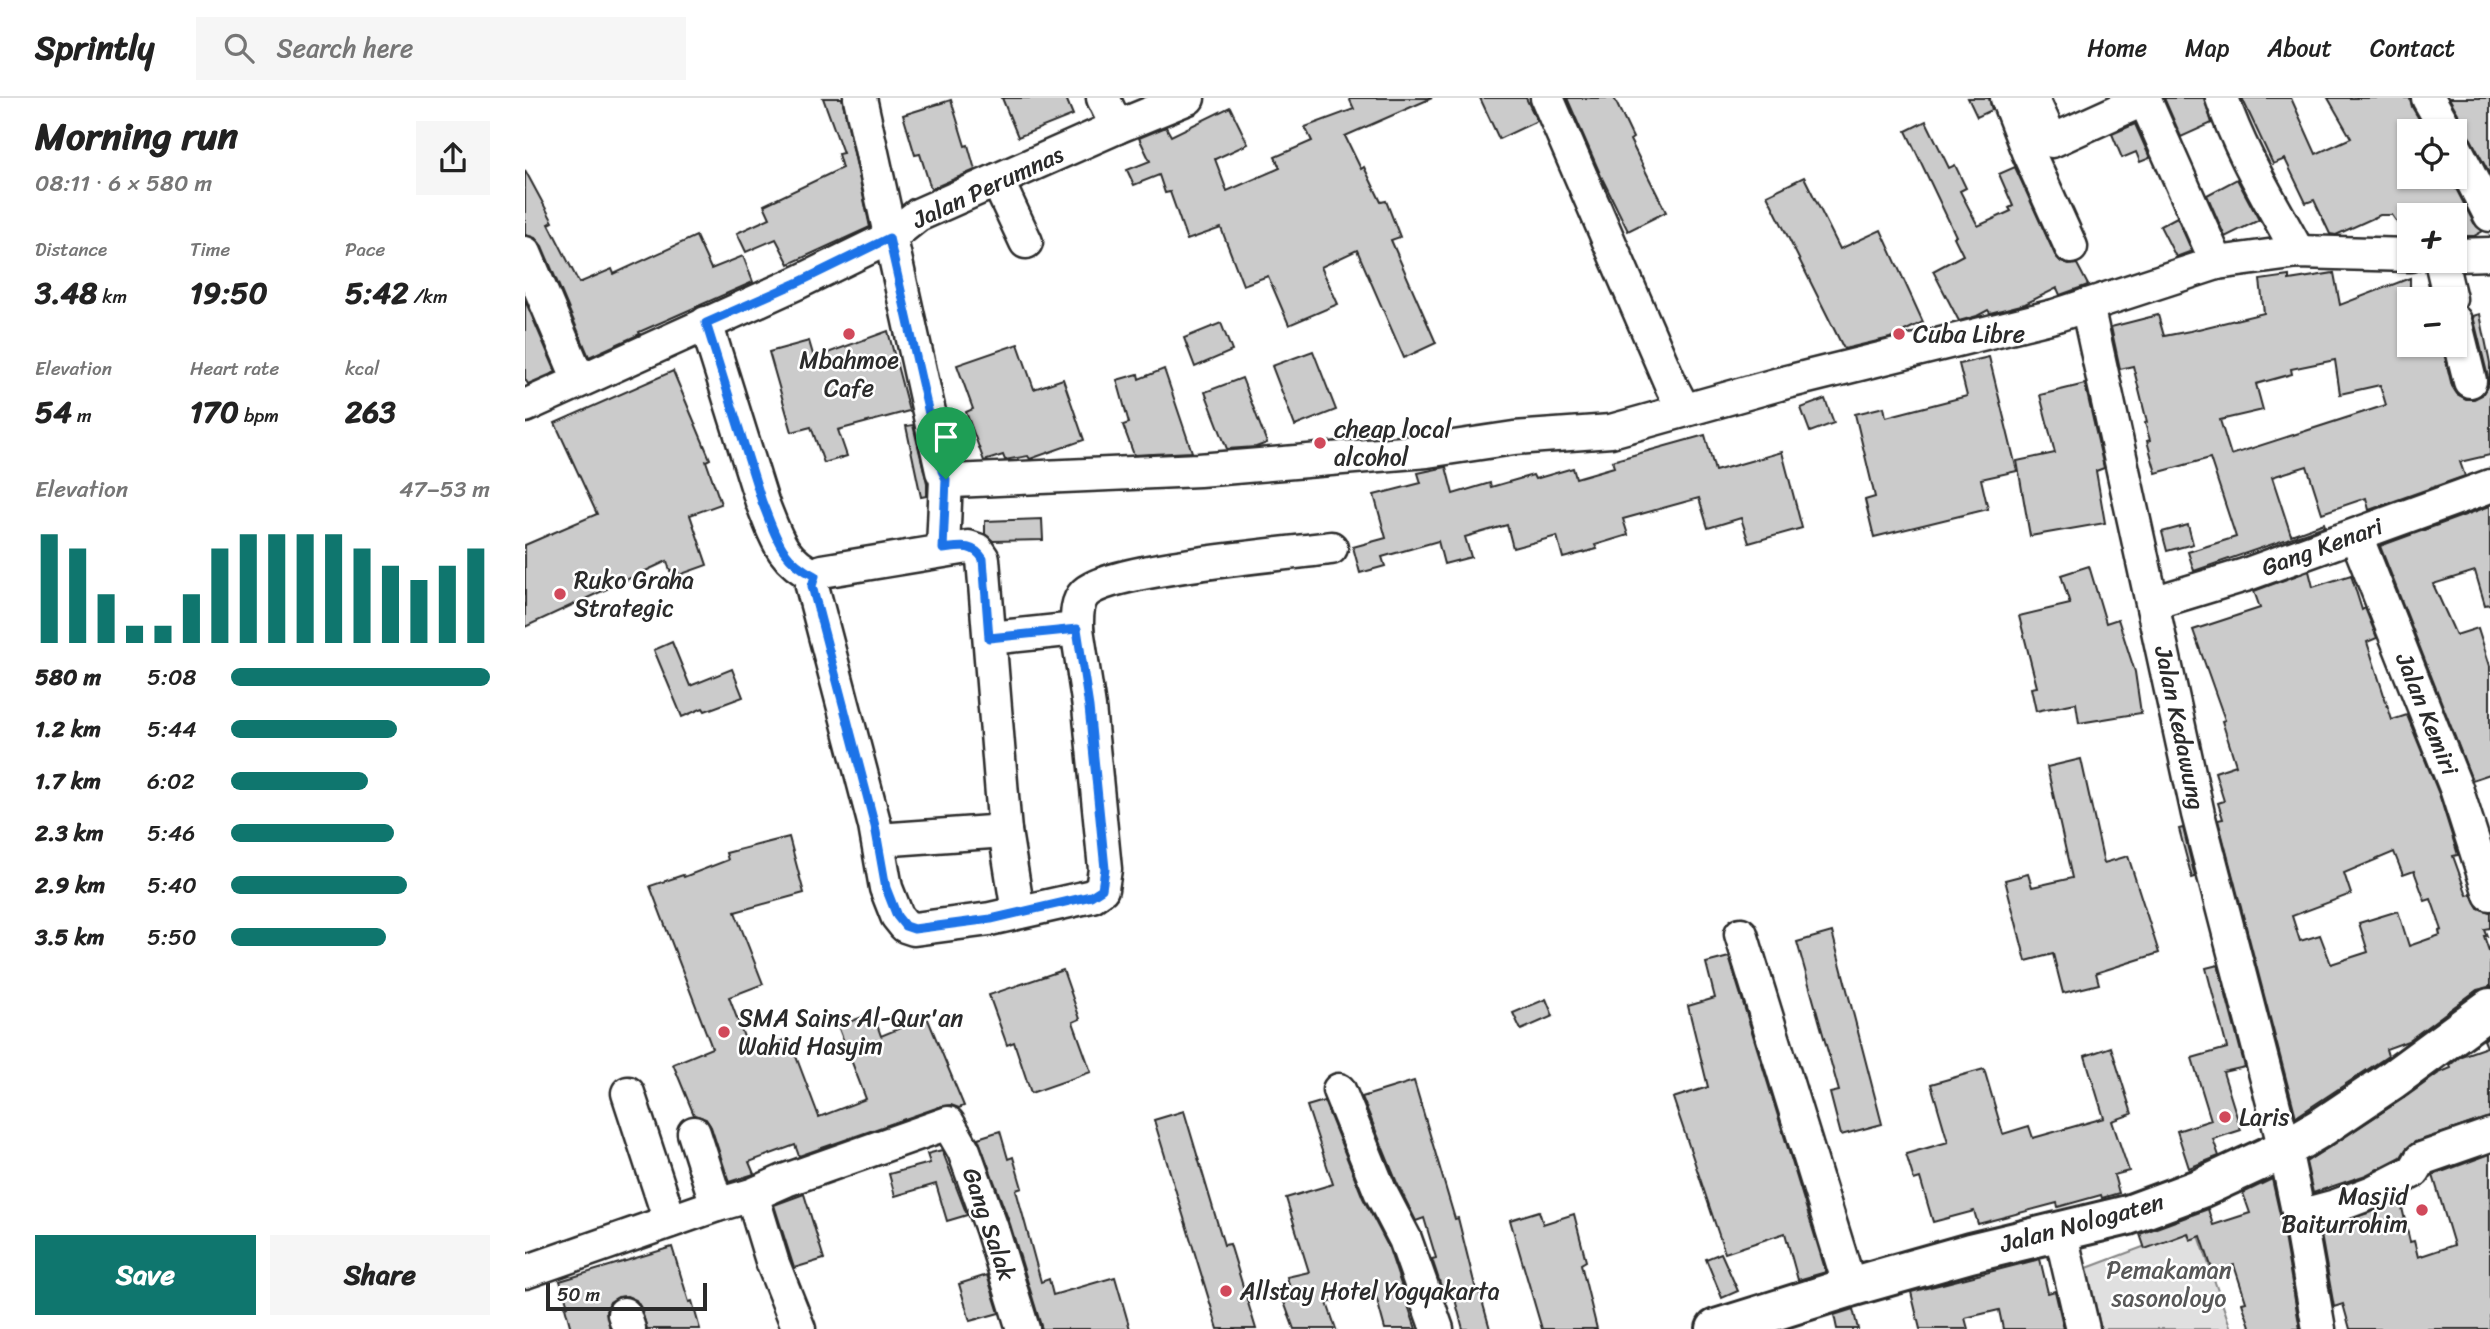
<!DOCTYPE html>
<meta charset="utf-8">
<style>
body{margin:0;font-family:Sriracha,sans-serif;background:#f6f6f6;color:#222;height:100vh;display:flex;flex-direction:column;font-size:26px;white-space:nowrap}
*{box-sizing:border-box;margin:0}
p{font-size:23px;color:#767676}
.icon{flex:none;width:38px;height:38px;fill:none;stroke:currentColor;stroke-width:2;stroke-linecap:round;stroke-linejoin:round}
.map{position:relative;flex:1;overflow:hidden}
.panel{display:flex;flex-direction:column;background:#fff;width:525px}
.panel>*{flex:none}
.controls{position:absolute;left:1872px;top:21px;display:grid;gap:14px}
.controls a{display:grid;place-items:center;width:70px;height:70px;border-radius:0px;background:#fff;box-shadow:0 2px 5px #0004;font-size:35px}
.scale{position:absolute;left:21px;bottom:18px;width:161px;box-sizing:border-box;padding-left:7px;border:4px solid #2b2b2b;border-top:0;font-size:19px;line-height:24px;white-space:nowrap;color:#2b2b2b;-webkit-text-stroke:5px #fff;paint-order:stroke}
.pin{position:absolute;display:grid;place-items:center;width:60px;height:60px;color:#fff;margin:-72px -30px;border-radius:50% 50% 50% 0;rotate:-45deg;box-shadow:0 0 7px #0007}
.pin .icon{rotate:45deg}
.round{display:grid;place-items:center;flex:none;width:74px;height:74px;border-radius:0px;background:#f6f6f6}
.head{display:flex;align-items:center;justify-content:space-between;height:119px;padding:0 35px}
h1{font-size:38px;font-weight:700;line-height:52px}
.stats{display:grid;grid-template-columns:repeat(3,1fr);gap:10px;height:119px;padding:7px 35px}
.stats div{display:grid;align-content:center}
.stats b{font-size:30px;font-weight:700}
.stats small{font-size:19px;font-weight:400}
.stats p{font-size:19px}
.chart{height:196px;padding:14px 35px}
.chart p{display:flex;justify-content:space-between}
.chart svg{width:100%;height:126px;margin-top:7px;stroke:#0f766e;stroke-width:6}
.button{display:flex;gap:14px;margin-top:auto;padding:14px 35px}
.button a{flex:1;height:80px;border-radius:0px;background:#0f766e;color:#fff;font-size:28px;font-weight:700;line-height:80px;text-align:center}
.button a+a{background:#f6f6f6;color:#222}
ul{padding:0 35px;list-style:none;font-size:23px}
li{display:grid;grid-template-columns:112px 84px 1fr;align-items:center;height:52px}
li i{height:18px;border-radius:9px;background:#0f766e}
header{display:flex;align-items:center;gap:42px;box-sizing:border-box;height:98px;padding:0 35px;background:#fff;border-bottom:2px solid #e0e0e0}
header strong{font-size:33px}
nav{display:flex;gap:38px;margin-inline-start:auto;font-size:24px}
.search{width:490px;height:63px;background:#f6f6f6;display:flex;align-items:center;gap:18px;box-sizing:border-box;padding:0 24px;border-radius:0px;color:#767676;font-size:26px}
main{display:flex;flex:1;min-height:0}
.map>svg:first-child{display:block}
.green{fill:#e0e0e0;stroke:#868686;stroke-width:2}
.building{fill:#cbcbcb;stroke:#2b2b2b;stroke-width:2;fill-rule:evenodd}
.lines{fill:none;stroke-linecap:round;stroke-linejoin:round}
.minor-casing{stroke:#2b2b2b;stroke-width:37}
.major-casing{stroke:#2b2b2b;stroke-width:44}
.minor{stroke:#fff;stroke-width:32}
.major{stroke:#fff;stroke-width:38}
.route-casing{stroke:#fff;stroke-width:14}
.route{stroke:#1a73e8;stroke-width:9}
.poi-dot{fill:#d1495b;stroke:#fff;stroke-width:2.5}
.labels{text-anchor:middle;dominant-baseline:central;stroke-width:5;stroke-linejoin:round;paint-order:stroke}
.street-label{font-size:24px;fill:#2b2b2b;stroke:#fff}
.poi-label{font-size:24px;fill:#2b2b2b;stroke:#fff;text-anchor:start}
.park-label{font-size:24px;fill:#585858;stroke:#fff}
</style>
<header>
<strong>Sprintly</strong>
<div class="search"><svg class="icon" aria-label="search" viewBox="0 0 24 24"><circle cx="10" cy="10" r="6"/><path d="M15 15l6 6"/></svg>Search here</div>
<nav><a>Home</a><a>Map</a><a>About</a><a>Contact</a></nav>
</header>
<main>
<section class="panel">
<div class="head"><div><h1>Morning run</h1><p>08:11 · 6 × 580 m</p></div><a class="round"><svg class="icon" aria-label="share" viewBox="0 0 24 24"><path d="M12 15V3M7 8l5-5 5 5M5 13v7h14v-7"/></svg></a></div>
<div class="stats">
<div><p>Distance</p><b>3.48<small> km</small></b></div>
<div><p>Time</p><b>19:50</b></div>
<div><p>Pace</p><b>5:42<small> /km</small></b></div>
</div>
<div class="stats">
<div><p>Elevation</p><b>54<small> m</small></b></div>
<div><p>Heart rate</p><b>170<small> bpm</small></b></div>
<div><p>kcal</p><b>263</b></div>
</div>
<div class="chart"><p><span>Elevation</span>47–53 m</p>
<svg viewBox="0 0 160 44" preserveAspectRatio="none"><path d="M5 44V6M15 44V11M25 44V27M35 44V38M45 44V38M55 44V27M65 44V11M75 44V6M85 44V6M95 44V6M105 44V6M115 44V11M125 44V17M135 44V22M145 44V17M155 44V11"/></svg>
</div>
<ul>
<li><b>580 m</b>5:08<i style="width:100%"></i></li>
<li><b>1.2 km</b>5:44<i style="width:64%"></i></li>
<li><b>1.7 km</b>6:02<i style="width:53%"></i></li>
<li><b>2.3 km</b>5:46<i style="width:63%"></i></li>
<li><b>2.9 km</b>5:40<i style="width:68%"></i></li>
<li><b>3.5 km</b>5:50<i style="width:60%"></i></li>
</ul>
<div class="button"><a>Save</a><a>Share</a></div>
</section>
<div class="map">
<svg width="1965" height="1231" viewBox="0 0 1965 1231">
<rect width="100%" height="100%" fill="#fff"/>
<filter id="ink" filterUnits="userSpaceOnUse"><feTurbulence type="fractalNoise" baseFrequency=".0143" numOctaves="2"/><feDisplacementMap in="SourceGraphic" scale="14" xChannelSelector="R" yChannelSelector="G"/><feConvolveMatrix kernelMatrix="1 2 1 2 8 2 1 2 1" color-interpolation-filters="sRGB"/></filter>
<g filter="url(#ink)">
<!-- green -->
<path class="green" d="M1671 1129 1706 1231H1576L1562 1170Z"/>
<!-- building -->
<g class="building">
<path d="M298 0H317L345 129 264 166 251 141 221 154 212 135 245 120 239 107 317 70 313 56 318 55Z"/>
<path d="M477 0H541L548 17 493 39Z"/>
<path d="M824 0H907L820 38 836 71 839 69 856 104 861 103 875 139 866 142 911 245 879 260 832 152 796 169 813 206 764 227 743 178 718 187 696 130 662 142 645 94 640 95 634 77 609 87 602 72 625 63 614 40 641 29 646 38 705 9 723 46 690 61 702 93 755 70 750 59 787 43 780 29 829 11Z"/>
<path d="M955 0H1001L1012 23 974 41Z"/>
<path d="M1042 0H1089L1108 40 1105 42 1141 114 1103 133 1076 78Z"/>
<path d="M1443 0H1464L1467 12 1452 19Z"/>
<path d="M1639 0H1679L1687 25 1656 39Z"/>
<path d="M1717 0H1766L1791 56 1826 40 1803 0H1885L1887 9 1901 33H1885V79H1925L1949 125 1958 133 1949 138H1935L1930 130V117H1923L1921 113 1915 117H1885V139H1882L1867 117H1855L1811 137 1805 136 1789 102 1781 105 1760 61 1748 66Z"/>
<path d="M1924 0H1965V77L1946 41 1940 34 1938 24Z"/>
<path d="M426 2 440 48 443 47 450 72 406 91 395 56 390 57 378 17Z"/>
<path d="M1401 23 1424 70 1430 67 1441 90 1435 93 1453 128 1486 113 1484 110 1488 108 1474 76 1490 69 1530 157 1536 164 1544 167 1552 166 1563 187 1535 197 1532 190 1500 206 1465 215 1463 212 1452 218 1434 223 1408 173 1438 157 1429 139 1431 138 1381 33Z"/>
<path d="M1610 26 1625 60 1615 64 1611 54 1597 60 1587 36Z"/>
<path d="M0 72 28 124 24 126 54 185 87 171 89 176 171 138 186 171 218 158 228 184 114 234 115 236 64 259 17 148 10 140 0 137Z"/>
<path d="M1279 79 1315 151 1356 132 1398 224 1365 240 1319 251 1242 97Z"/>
<path d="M1712 81 1734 122 1700 139 1682 97Z"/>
<path d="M1652 119 1667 153 1651 159 1635 128Z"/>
<path d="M1809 175 1815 207 1885 180V201H1878L1885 223V247H1917L1927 288 1932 296 1941 301H1949L1957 297 1963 287V279L1948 218 1955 216 1965 266V357L1935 364 1940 378 1844 412 1841 400 1797 415 1782 368 1747 379 1766 437 1799 425 1800 428 1669 473 1663 454 1711 439 1685 360 1631 375 1622 343 1625 342 1620 325 1622 324 1608 268 1595 271 1586 229 1633 217 1639 238 1665 233 1739 215 1735 182 1764 178V182ZM1810 262 1815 296 1855 287 1861 307 1706 357 1695 322 1738 312 1731 286 1767 276 1766 271Z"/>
<path d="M0 202 31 274 3 286 0 281Z"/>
<path d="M696 225 707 253 670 269 659 240Z"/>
<path d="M363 233 384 313 313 332 322 358 299 365 286 329 267 334 244 254 284 243 289 260Z"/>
<path d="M493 246 509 291 538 281 559 342 505 361 503 358 480 362 478 357 459 363 441 314 448 311 432 267Z"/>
<path d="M788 253 811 312 770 328 747 268Z"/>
<path d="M1464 259 1492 373 1456 381 1463 411 1349 439 1340 402 1350 399 1330 316 1359 309 1361 319 1442 298 1434 266Z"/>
<path d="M639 271 667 354 609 357 598 327 604 325 592 282 613 276 614 281Z"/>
<path d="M148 273 185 361 181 363 196 406 165 417 182 467 154 477 152 471 145 473 142 463 0 529V447L72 416 30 325Z"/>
<path d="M717 280 742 345 731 349 702 351 680 294Z"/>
<path d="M1560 286 1579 370 1571 373 1580 425 1505 438 1492 363 1530 355 1515 297Z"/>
<path d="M1300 301 1309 325 1285 334 1276 310Z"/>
<path d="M388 327 402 385V398L396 399 381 328Z"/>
<path d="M1180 337 1190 373 1257 354 1277 430 1224 445 1216 420 1183 430 1174 400 1098 421 1103 437 1070 447 1072 451 1038 460 1032 438 988 450 982 427 940 439 946 459 919 466 913 443 857 459 860 468 835 475 828 449 861 440 849 397 896 385 893 375 921 369 928 396 965 385 966 389 1008 377 1010 381 1048 370 1051 380 1089 369 1087 363Z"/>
<path d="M1965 408V506L1960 507 1950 473 1908 486 1931 537 1953 530 1965 568V676L1947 682 1855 448Z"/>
<path d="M517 421 518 442 468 443 460 436V423Z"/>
<path d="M1663 427 1668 446 1642 453 1637 434Z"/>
<path d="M1564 468 1581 525 1593 521 1610 574 1616 615 1554 625 1551 605 1511 613 1506 590 1512 589 1494 518 1545 506 1536 477Z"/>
<path d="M1784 473 1788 489 1826 477 1837 512 1840 510 1852 540 1842 544 1867 622 1882 617 1914 696 1933 757 1928 758 1942 797 1946 796 1953 810 1965 814V830L1959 831 1962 838H1959L1965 856V889L1952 892 1883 943 1861 951 1863 958 1771 1019 1693 722 1698 721 1693 705 1699 703 1690 674 1711 667 1697 623 1700 622 1668 532 1735 510 1729 493ZM1869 754 1878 777 1889 773 1900 803 1906 801 1917 832 1914 833 1915 837 1884 848 1873 813 1834 825 1843 854 1806 866 1795 837 1775 843 1767 818 1826 796 1819 775Z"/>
<path d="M147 544 165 588 207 571 218 599 180 613 178 610 157 619 129 552Z"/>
<path d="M1556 661 1579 765 1603 758 1634 855 1571 875 1574 886 1538 895 1528 856 1501 863 1480 782 1503 776 1507 789 1547 780 1522 669Z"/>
<path d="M1658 730 1670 779 1667 780 1654 731Z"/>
<path d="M264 739 279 795 210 814 238 886 204 899 225 955 264 940 294 1019 341 1001 313 928 348 915 356 938 402 919 439 1008 434 1010 426 1007 417 1008 274 1058 270 1047 224 1064 229 1076 204 1084 186 1029 181 1021 169 1017 148 966 187 950 125 788 158 777 159 779 203 762 201 755Z"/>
<path d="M1307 834 1357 1026 1316 1037 1305 995 1314 993 1272 844Z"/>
<path d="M1204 859 1301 1174 1273 1182 1260 1135 1200 1155 1148 1000 1183 989 1163 908 1190 900 1181 865Z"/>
<path d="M1693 867 1720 969 1698 974 1716 1032 1688 1041 1694 1058 1664 1070 1652 1033 1686 1022 1667 960 1702 950 1681 870Z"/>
<path d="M538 872 555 921 548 924 566 974 506 995 489 944 482 947 464 897Z"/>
<path d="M1021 901 1028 918 996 932 988 915Z"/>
<path d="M1965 937V1019L1890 1044 1881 1051 1876 1059 1841 1077 1788 1095 1781 1064 1879 1000 1914 975 1926 970 1925 967 1936 958 1962 949 1959 942Z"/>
<path d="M1586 949 1607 1016 1587 1023 1604 1073 1589 1077 1594 1095 1577 1100 1576 1097 1533 1109 1532 1105 1453 1126 1449 1113 1408 1124 1395 1080 1389 1082 1381 1056 1423 1044 1406 986 1459 971 1478 1036 1504 1028 1508 1040 1579 1020 1560 958Z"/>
<path d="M889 983 930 1121 933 1120 951 1192H954L965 1231H938L928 1194 919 1197 907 1161 911 1160 899 1120 891 1123 872 1085 837 999Z"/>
<path d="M799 1003 838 1100 863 1148 891 1231H860L849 1191 802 1205 811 1231H769L759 1204 768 1201 762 1179 784 1174 761 1100 808 1086 782 1008Z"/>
<path d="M659 1013 699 1147 705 1146 731 1231H693L629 1022Z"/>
<path d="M475 1033 483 1061 488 1059 497 1090 491 1092 516 1184 524 1181 528 1197 590 1179 605 1231H517L485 1126 453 1040Z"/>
<path d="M417 1052 442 1117 422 1123 411 1086 370 1098 364 1076 405 1065 402 1056Z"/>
<path d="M1965 1056V1231H1825L1818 1206 1809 1209 1795 1131 1855 1111 1875 1101 1885 1144 1889 1143 1893 1159 1929 1147 1908 1077Z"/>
<path d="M1747 1081 1756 1121 1775 1231H1726L1717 1205 1721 1204 1709 1167 1688 1174 1676 1138 1665 1142 1663 1135 1620 1151 1615 1136 1683 1111 1688 1127 1725 1115 1718 1095Z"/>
<path d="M279 1096 299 1161 269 1170 249 1107Z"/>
<path d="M1014 1113 1018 1126 1049 1116 1061 1163 1056 1166 1072 1231H1017L985 1122Z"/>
<path d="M147 1149 164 1204 167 1203 175 1231H122L116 1210 111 1202 102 1198 93 1199 85 1204 81 1213 85 1231H46L40 1209 43 1208 35 1183Z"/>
<path d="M1196 1155 1213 1193 1197 1200 1181 1161Z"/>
<path d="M1515 1161 1523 1195 1530 1193 1539 1231H1478L1474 1212 1440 1220 1443 1231H1395L1386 1194Z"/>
<path d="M462 1177 474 1215 445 1223 434 1186Z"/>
<path d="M1328 1211 1333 1231H1312L1309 1217Z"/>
</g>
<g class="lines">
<!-- minor casing -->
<g class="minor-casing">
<g id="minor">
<path d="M335 0 417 373 421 381"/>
<path d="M578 0 592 29"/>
<path d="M1022 0 1147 289 1159 312"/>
<path d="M1482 0 1503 54 1546 149"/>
<path d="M1507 0 1527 43 1620 1"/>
<path d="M1619 0 1692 165"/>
<path d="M1697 0C1715 54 1746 104 1773 154"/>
<path d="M1903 0 1922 33"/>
<path d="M1930 49 1965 117"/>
<path d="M472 82 501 144"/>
<path d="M0 155 54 282"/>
<path d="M1930 157 1965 156"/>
<path d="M1916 163 1925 201"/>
<path d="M1562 207 1673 716 1760 1051 1774 1118 1794 1231"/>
<path d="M1930 223 1945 283"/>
<path d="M181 225 237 404C251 438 255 461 290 478"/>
<path d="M0 308 274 184 364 140 393 117 592 29 663 0"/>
<path d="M421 381 428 383 674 372 902 353 989 340 1086 333 1254 286 1529 218 1692 165 1773 154 1885 157"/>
<path d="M1831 438 1931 690 1965 796"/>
<path d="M418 451 421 381"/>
<path d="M1628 505 1720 477 1965 388"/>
<path d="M552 531C552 519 551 504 560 495 586 470 761 456 806 450"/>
<path d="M480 733 493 814"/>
<path d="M353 742 480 733 479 722 458 461 452 452 443 449 297 473 290 478 287 488 350 728 361 790 372 818 380 828 389 831 465 821 567 798 577 791 580 771 564 609 552 531 465 540"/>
<path d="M1216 836 1325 1189"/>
<path d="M814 992 855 1093 880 1141 912 1231"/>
<path d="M103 995 145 1123"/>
<path d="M169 1035 192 1107"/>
<path d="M227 1097 248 1166 274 1231"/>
<path d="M1774 1118 1811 1108 1848 1094 1889 1073 1896 1061 1965 1037"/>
<path d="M1535 1132 1558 1231"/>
<path d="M0 1174 192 1107 227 1097 261 1082 423 1025 439 1053 467 1131 498 1231"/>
<path d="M99 1216 104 1231"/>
</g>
</g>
<!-- major casing -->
<g class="major-casing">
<path id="major" d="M1191 1231 1325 1189 1445 1155 1603 1117 1676 1090 1760 1051 1797 1029 1867 982 1965 910"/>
</g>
<!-- minor -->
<use href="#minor" class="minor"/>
<!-- major -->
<use href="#major" class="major"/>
</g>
</g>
<g class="lines" filter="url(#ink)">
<!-- route casing -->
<g class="route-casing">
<path id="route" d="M364 140 417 373 421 381 418 451C435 449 448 445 458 461L464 540 552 531 564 609 580 771 577 791 566 798 466 821 389 831 380 828 372 818 361 790 350 728 287 488 290 478C255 461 251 438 237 404L181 225 274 184Z"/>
</g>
<!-- route -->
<use href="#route" class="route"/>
</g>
<!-- markers -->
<g class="poi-dot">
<circle cx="324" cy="236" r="7"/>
<circle cx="1374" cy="236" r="7"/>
<circle cx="795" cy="345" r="7"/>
<circle cx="35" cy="496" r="7"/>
<circle cx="199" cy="934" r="7"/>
<circle cx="1700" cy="1019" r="7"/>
<circle cx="1897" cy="1112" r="7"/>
<circle cx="701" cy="1193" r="7"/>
</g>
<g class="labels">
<!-- street labels -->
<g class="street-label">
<text transform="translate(463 89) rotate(-25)">Jalan Perumnas</text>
<text transform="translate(1797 449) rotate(-20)">Gang Kenari</text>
<text transform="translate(1902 616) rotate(68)">Jalan Kemiri</text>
<text transform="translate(1655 630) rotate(78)">Jalan Kedawung</text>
<text transform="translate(1557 1125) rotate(-15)">Jalan Nologaten</text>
<text transform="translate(464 1126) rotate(71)">Gang Salak</text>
</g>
<!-- poi labels -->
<g class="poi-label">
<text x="1388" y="236">Cuba Libre</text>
<text x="324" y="262" text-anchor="middle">Mbahmoe<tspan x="324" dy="28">Cafe</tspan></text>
<text x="809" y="331">cheap local<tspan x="809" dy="28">alcohol</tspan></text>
<text x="49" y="482">Ruko Graha<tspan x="49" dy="28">Strategic</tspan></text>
<text x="213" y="920">SMA Sains Al-Qur'an<tspan x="213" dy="28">Wahid Hasyim</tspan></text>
<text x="1714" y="1019">Laris</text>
<text x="1883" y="1098" text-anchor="end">Masjid<tspan x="1883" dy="28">Baiturrohim</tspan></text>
<text x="715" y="1193">Allstay Hotel Yogyakarta</text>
</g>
<!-- park labels -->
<g class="park-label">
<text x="1644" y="1172">Pemakaman<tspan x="1644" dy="28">sasonoloyo</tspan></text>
</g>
</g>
</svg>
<div class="controls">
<a><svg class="icon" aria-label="locate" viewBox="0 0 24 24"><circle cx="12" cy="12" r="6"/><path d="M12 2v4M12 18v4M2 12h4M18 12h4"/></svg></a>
<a>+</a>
<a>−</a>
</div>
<div class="scale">50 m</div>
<div class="pin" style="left:421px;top:381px;background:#1e9e55"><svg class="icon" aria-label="arrive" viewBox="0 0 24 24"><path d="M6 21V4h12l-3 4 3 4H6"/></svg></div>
</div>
</main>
